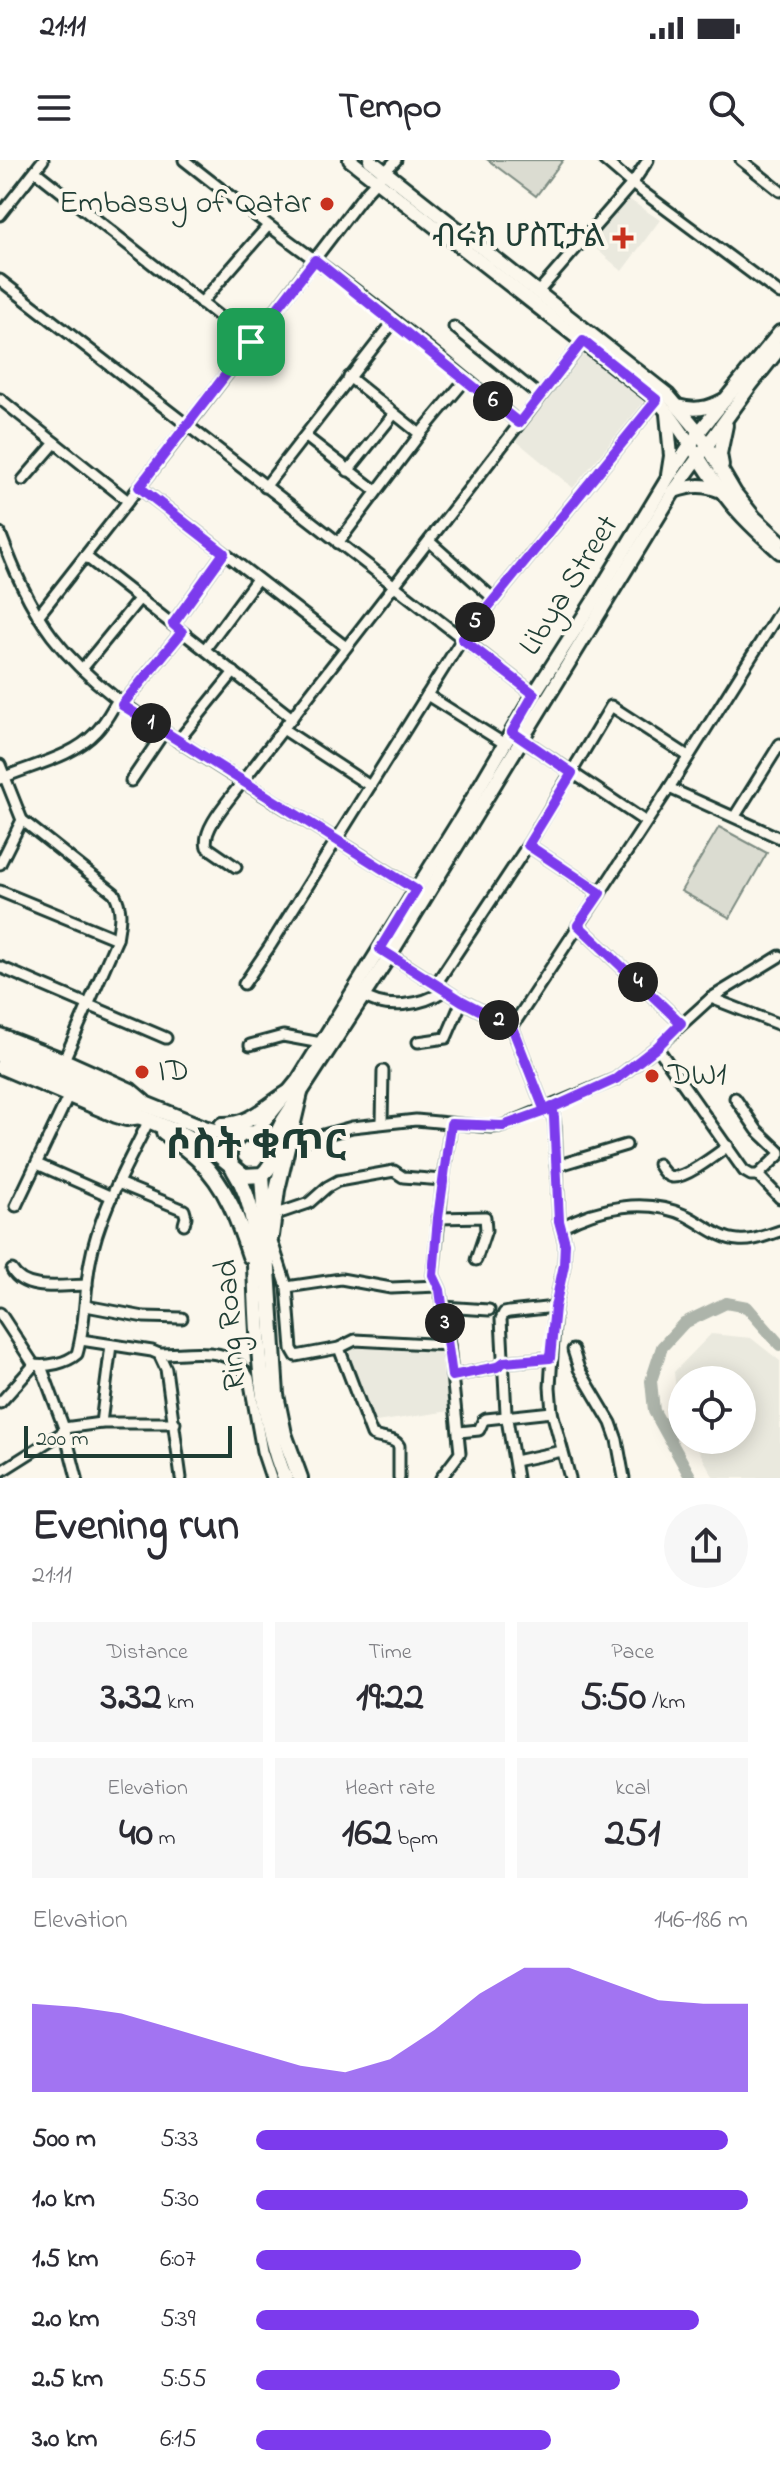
<!DOCTYPE html>
<meta charset="utf-8">
<style>
body{margin:0;font-family:"Indie Flower","Noto Sans Ethiopic",sans-serif;background:#f7f7f7;color:#2b2b33;height:100vh;display:flex;flex-direction:column;font-size:30px;white-space:nowrap}
*{box-sizing:border-box;margin:0}
p{font-size:26px;color:#7c7c81}
.icon{flex:none;width:44px;height:44px;fill:none;stroke:currentColor;stroke-width:2;stroke-linecap:round;stroke-linejoin:round}
.map{position:relative;height:1318px;overflow:hidden}
.sheet{display:flex;flex-direction:column;background:#fff;flex:1}
.sheet>*{flex:none}
.buttons{position:absolute;left:668px;top:1206px;display:grid;gap:16px}
.buttons a{display:grid;place-items:center;width:88px;height:88px;border-radius:50%;background:#fff;box-shadow:0 4px 20px #0003;font-size:40px}
.scale{position:absolute;left:24px;bottom:20px;width:208px;box-sizing:border-box;padding-left:8px;border:4px solid #1f3d34;border-top:0;font-size:22px;line-height:28px;white-space:nowrap;color:#1f3d34;-webkit-text-stroke:6px #fbf7ec;paint-order:stroke}
.pin{position:absolute;display:grid;place-items:center;width:68px;height:68px;color:#fff;margin:-34px;border-radius:16px;box-shadow:0 4px 12px #0006}
.km{position:absolute;width:40px;height:40px;margin:-20px;border-radius:50%;background:#222;color:#fff;font-size:22px;line-height:40px;text-align:center}
.round{display:grid;place-items:center;flex:none;width:84px;height:84px;border-radius:42px;background:#f7f7f7}
.overview{display:flex;align-items:center;justify-content:space-between;height:136px;padding:0 32px}
h1{font-size:44px;font-weight:700;line-height:60px}
.stats{display:grid;grid-template-columns:repeat(3,1fr);gap:12px;height:136px;padding:8px 32px}
.stats div{display:grid;align-content:center;border-radius:0px;background:#f7f7f7;text-align:center}
.stats b{font-size:40px;font-weight:700}
.stats small{font-size:22px;font-weight:400}
.stats p{font-size:22px}
.chart{height:224px;padding:16px 32px}
.chart p{display:flex;justify-content:space-between}
.chart svg{width:100%;height:144px;margin-top:8px;fill:#7c3aed;opacity:.7}
ul{padding:0 32px;list-style:none;font-size:26px}
li{display:grid;grid-template-columns:128px 96px 1fr;align-items:center;height:60px}
li i{height:20px;border-radius:10px;background:#7c3aed}
.status{display:flex;justify-content:space-between;align-items:center;height:56px;padding:0 40px;background:#fff;direction:ltr}
.status svg{height:22px;fill:currentColor}
header{display:flex;justify-content:space-between;align-items:center;height:104px;padding:0 32px;background:#fff;font-size:36px;font-weight:700}
.map>svg:first-child{display:block}
.built{fill:#eae9de}
.green{fill:#dbdcd1;stroke:#7d8c82;stroke-width:2}
.lines{fill:none;stroke-linecap:round;stroke-linejoin:round}
.river{stroke:#adb4aa;stroke-width:12}
.minor-casing{stroke:#1f3d34;stroke-width:15}
.major-casing{stroke:#1f3d34;stroke-width:18}
.highway-casing{stroke:#1f3d34;stroke-width:20}
.minor{stroke:#fbf7ec;stroke-width:9}
.major{stroke:#fbf7ec;stroke-width:12}
.highway{stroke:#fbf7ec;stroke-width:14}
.route-casing{stroke:#fff;stroke-width:16}
.route{stroke:#7c3aed;stroke-width:10}
.poi-dot{fill:#c8321e;stroke:#fbf7ec;stroke-width:3}
.labels{text-anchor:middle;dominant-baseline:central;stroke-width:8;stroke-linejoin:round;paint-order:stroke}
.poi-label{font-size:32px;fill:#1f3d34;stroke:#fbf7ec;text-anchor:end}
.street-label{font-size:32px;fill:#1f3d34;stroke:#fbf7ec}
.district-label{font-size:40px;font-weight:bold;fill:#1f3d34;stroke:#fbf7ec}
</style>
<div class="status"><b>21:11</b><svg viewBox="0 0 49 12"><path d="M0 12V9h3v3zM5 12V6h3v6zM10 12V3h3v9zM15 12V0h3v12zM26 1h20v11H26zM47 4h2v5h-2z"/></svg></div>
<header><svg class="icon" aria-label="menu" viewBox="0 0 24 24"><path d="M4 6h16M4 12h16M4 18h16"/></svg>Tempo<svg class="icon" aria-label="search" viewBox="0 0 24 24"><circle cx="10" cy="10" r="6"/><path d="M15 15l6 6"/></svg></header>
<div class="map">
<svg width="780" height="1318" viewBox="0 0 780 1318">
<rect width="100%" height="100%" fill="#fbf7ec"/>
<filter id="ink" filterUnits="userSpaceOnUse"><feTurbulence type="fractalNoise" baseFrequency=".0125" numOctaves="2"/><feDisplacementMap in="SourceGraphic" scale="16" xChannelSelector="R" yChannelSelector="G"/><feConvolveMatrix kernelMatrix="1 2 1 2 8 2 1 2 1" color-interpolation-filters="sRGB"/></filter>
<g filter="url(#ink)">
<!-- built -->
<g class="built">
<path d="M624 36 660 60 622 111 587 81Z"/>
<path d="M584 192 644 242 573 328 513 278Z"/>
<path d="M711 1174 751 1178 780 1201V1318H714L693 1280H742V1220H682V1259L678 1252 674 1212Z"/>
<path d="M371 1181 441 1185 450 1251 369 1263 347 1205 350 1186Z"/>
</g>
<!-- green -->
<g class="green">
<path d="M488 0H563L536 36Z"/>
<path d="M719 667 767 693 730 758 681 731Z"/>
</g>
<g class="lines">
<!-- river -->
<path class="river" d="M691 1318 654 1251 651 1221 662 1187 684 1163 726 1143 747 1147 780 1185"/>
<!-- minor casing -->
<g class="minor-casing">
<g id="minor">
<path d="M184 0C227 34 270 67 315 100 385 151 452 207 519 263"/>
<path d="M604 0 632 24 780 134"/>
<path d="M741 0 780 31"/>
<path d="M35 11 251 182"/>
<path d="M0 55 43 0"/>
<path d="M0 120 534 534"/>
<path d="M538 132 632 24 648 0"/>
<path d="M201 143 267 67"/>
<path d="M454 167 540 236"/>
<path d="M349 217 420 274"/>
<path d="M0 239 128 341"/>
<path d="M305 276 376 331"/>
<path d="M348 311 394 254"/>
<path d="M23 320 55 283"/>
<path d="M139 327 346 487"/>
<path d="M265 327 394 161"/>
<path d="M0 373C14 410 28 444 52 476 91 527 145 559 199 594 270 640 344 683 416 730"/>
<path d="M429 381 494 439"/>
<path d="M338 383 420 274 466 219"/>
<path d="M85 396 292 558"/>
<path d="M38 456 187 266 366 32 396 0"/>
<path d="M173 464 224 393"/>
<path d="M205 489 257 419"/>
<path d="M82 509 140 438"/>
<path d="M427 535 505 584"/>
<path d="M122 545 182 472"/>
<path d="M283 569 370 626"/>
<path d="M519 577 646 662"/>
<path d="M178 581 234 512"/>
<path d="M0 605 22 660 114 733C123 750 120 760 117 779L64 900"/>
<path d="M0 619C31 605 72 598 96 572 105 563 111 551 117 541"/>
<path d="M131 621 164 572"/>
<path d="M669 628 780 678"/>
<path d="M735 656 780 584"/>
<path d="M528 685 600 733"/>
<path d="M0 704 22 660"/>
<path d="M236 707 207 687C201 669 231 638 242 622L585 179"/>
<path d="M0 731 117 779"/>
<path d="M578 765 681 863"/>
<path d="M387 793 462 841 512 867 545 951"/>
<path d="M0 807 166 878"/>
<path d="M244 824 270 786 462 479 657 240"/>
<path d="M436 824 528 685 611 546 688 596"/>
<path d="M362 835C385 851 422 846 445 830"/>
<path d="M711 838 780 865"/>
<path d="M512 867 669 628 780 451"/>
<path d="M418 882 446 878 462 841"/>
<path d="M250 885 283 876 321 883"/>
<path d="M657 887 744 1011 751 1015H758L780 1038"/>
<path d="M735 938 757 970 780 992"/>
<path d="M552 947 555 966 559 1061 565 1083 564 1105 555 1147 550 1227 552 1252 570 1318"/>
<path d="M382 963 383 911"/>
<path d="M290 978 302 981 352 967 416 960 491 967 503 966 616 919 657 887 711 838 780 796"/>
<path d="M37 1004 112 1037"/>
<path d="M658 1004C661 1009 665 1016 672 1017 685 1019 717 994 728 986"/>
<path d="M556 1006 626 985"/>
<path d="M758 1015 780 994"/>
<path d="M118 1023 184 1050 186 1057 184 1064"/>
<path d="M16 1046 68 937"/>
<path d="M274 1055 309 1043 327 1027 338 1021 394 1011 403 1017 443 1020"/>
<path d="M438 1058 485 1057 486 1070 476 1100"/>
<path d="M561 1067C599 1047 646 1037 687 1056 703 1064 720 1079 738 1080 752 1082 767 1075 780 1071"/>
<path d="M271 1078 287 1127 292 1189 296 1196 339 1188 355 1180 449 1185"/>
<path d="M12 1110C25 1133 64 1125 87 1125"/>
<path d="M287 1127 341 1119 391 1128 438 1126"/>
<path d="M86 1146 144 1157 182 1158"/>
<path d="M443 1147 489 1150"/>
<path d="M0 1153 34 1205"/>
<path d="M81 1180 152 1191 159 1194 166 1209 181 1318"/>
<path d="M339 1188 372 1275C381 1280 394 1277 399 1286V1318"/>
<path d="M573 1190 579 1209 611 1263 617 1280 624 1318"/>
<path d="M159 1194C194 1194 229 1183 249 1218L262 1291 271 1318"/>
<path d="M41 1206 64 1268 77 1318"/>
<path d="M452 1216 497 1207 504 1202 550 1198"/>
<path d="M0 1243 34 1205C47 1207 67 1203 77 1194 86 1164 84 1133 90 1102 99 1052 127 1006 149 960"/>
<path d="M101 1263 111 1185"/>
<path d="M64 1268 101 1263H175"/>
<path d="M459 1272 479 1270 483 1261 486 1259 552 1252"/>
<path d="M515 1301 562 1291"/>
<path d="M0 1312 65 1271"/>
<path d="M441 1318 460 1293 449 1185 440 1130 433 1115 443 1020 451 964"/>
<path d="M517 1318 506 1253 501 1159 504 1153 509 1152 555 1147"/>
</g>
</g>
<!-- major casing -->
<g class="major-casing">
<g id="major">
<path d="M350 0 657 240C683 268 700 303 723 333 739 355 760 374 780 392"/>
<path d="M370 0 668 235 699 272 735 333 754 357 780 381"/>
<path d="M677 246C695 251 707 249 724 240"/>
<path d="M667 254 671 296 668 315"/>
<path d="M722 305 720 294 726 265"/>
<path d="M674 331C692 325 703 324 721 331"/>
<path d="M0 875 64 900 131 930 144 941"/>
<path d="M0 907 116 956 126 959 141 957"/>
<path d="M255 973 298 920 461 658 534 534 596 437 668 318 699 272 780 172"/>
<path d="M271 984 283 960 390 795 674 331 750 226 780 188"/>
</g>
</g>
<!-- highway casing -->
<g class="highway-casing">
<g id="highway">
<path d="M0 885 204 968C211 970 217 972 224 973 241 975 270 966 273 992 274 1002 269 1009 262 1015L244 1016 231 1005C226 992 230 981 242 974"/>
<path d="M1 896 183 975 215 992 231 1005"/>
<path d="M222 965C250 966 266 946 288 933"/>
<path d="M164 972C176 981 188 990 199 1000 227 1027 238 1060 250 1096"/>
<path d="M234 1010C245 1027 250 1042 253 1062 258 1140 254 1246 285 1318"/>
<path d="M262 1015 276 1235 284 1274 300 1318"/>
<path d="M271 1076 277 1030 300 933"/>
</g>
</g>
<!-- minor -->
<use href="#minor" class="minor"/>
<!-- major -->
<use href="#major" class="major"/>
<!-- highway -->
<use href="#highway" class="highway"/>
</g>
</g>
<g class="lines" filter="url(#ink)">
<!-- route casing -->
<g class="route-casing">
<path id="route" d="M251 182 139 327 224 393 173 464 182 472 122 545 416 730 380 789 462 841 512 867 545 951 552 947 554 957 559 1061 565 1083 564 1105 555 1147 550 1198 504 1202 497 1207 452 1216 440 1130 433 1115 438 1058 451 964 503 966 545 951 616 919 657 887 681 863 578 765 600 733 528 685 572 613 512 572 534 534 462 479 657 240 583 181 519 263 315 100 251 182"/>
</g>
<!-- route -->
<use href="#route" class="route"/>
</g>
<!-- markers -->
<g class="poi-dot">
<circle cx="327" cy="44" r="8"/>
<path d="M619 66h8v8h8v8h-8v8h-8v-8h-8v-8h8z"/>
<circle cx="142" cy="912" r="8"/>
<circle cx="652" cy="916" r="8"/>
</g>
<g class="labels">
<!-- poi labels -->
<g class="poi-label">
<text x="311" y="44">Embassy of Qatar</text>
<text x="605" y="78">ብሩክ ሆስፒታል</text>
<text x="158" y="912" text-anchor="start">ID</text>
<text x="668" y="916" text-anchor="start">DW1</text>
</g>
<!-- street labels -->
<g class="street-label">
<text transform="translate(570 426) rotate(-58)">Libya Street</text>
<text transform="translate(232 1165) rotate(-94)">Ring Road</text>
</g>
<!-- district labels -->
<g class="district-label">
<text x="256" y="988">ሶስት ቁጥር</text>
</g>
</g>
</svg>
<div class="buttons">
<a><svg class="icon" aria-label="locate" viewBox="0 0 24 24"><circle cx="12" cy="12" r="6"/><path d="M12 2v4M12 18v4M2 12h4M18 12h4"/></svg></a>
</div>
<div class="scale">200 m</div>
<div class="pin" style="left:251px;top:182px;background:#1e9e55"><svg class="icon" aria-label="arrive" viewBox="0 0 24 24"><path d="M6 21V4h12l-3 4 3 4H6"/></svg></div>
<b class="km" style="left:151px;top:563px">1</b>
<b class="km" style="left:499px;top:860px">2</b>
<b class="km" style="left:445px;top:1163px">3</b>
<b class="km" style="left:638px;top:822px">4</b>
<b class="km" style="left:475px;top:462px">5</b>
<b class="km" style="left:493px;top:241px">6</b>
</div>
<section class="sheet">
<div class="overview"><div><h1>Evening run</h1><p>21:11</p></div><a class="round"><svg class="icon" aria-label="share" viewBox="0 0 24 24"><path d="M12 15V3M7 8l5-5 5 5M5 13v7h14v-7"/></svg></a></div>
<div class="stats">
<div><p>Distance</p><b>3.32<small> km</small></b></div>
<div><p>Time</p><b>19:22</b></div>
<div><p>Pace</p><b>5:50<small> /km</small></b></div>
</div>
<div class="stats">
<div><p>Elevation</p><b>40<small> m</small></b></div>
<div><p>Heart rate</p><b>162<small> bpm</small></b></div>
<div><p>kcal</p><b>251</b></div>
</div>
<div class="chart"><p><span>Elevation</span>146–186 m</p>
<svg viewBox="0 0 160 44" preserveAspectRatio="none"><path d="M0 44V17L10 18L20 20L30 24L40 28L50 32L60 36L70 38L80 34L90 25L100 14L110 6L120 6L130 11L140 16L150 17L160 17V44z"/></svg>
</div>
<ul>
<li><b>500 m</b>5:33<i style="width:96%"></i></li>
<li><b>1.0 km</b>5:30<i style="width:100%"></i></li>
<li><b>1.5 km</b>6:07<i style="width:66%"></i></li>
<li><b>2.0 km</b>5:39<i style="width:90%"></i></li>
<li><b>2.5 km</b>5:55<i style="width:74%"></i></li>
<li><b>3.0 km</b>6:15<i style="width:60%"></i></li>
</ul>
</section>
